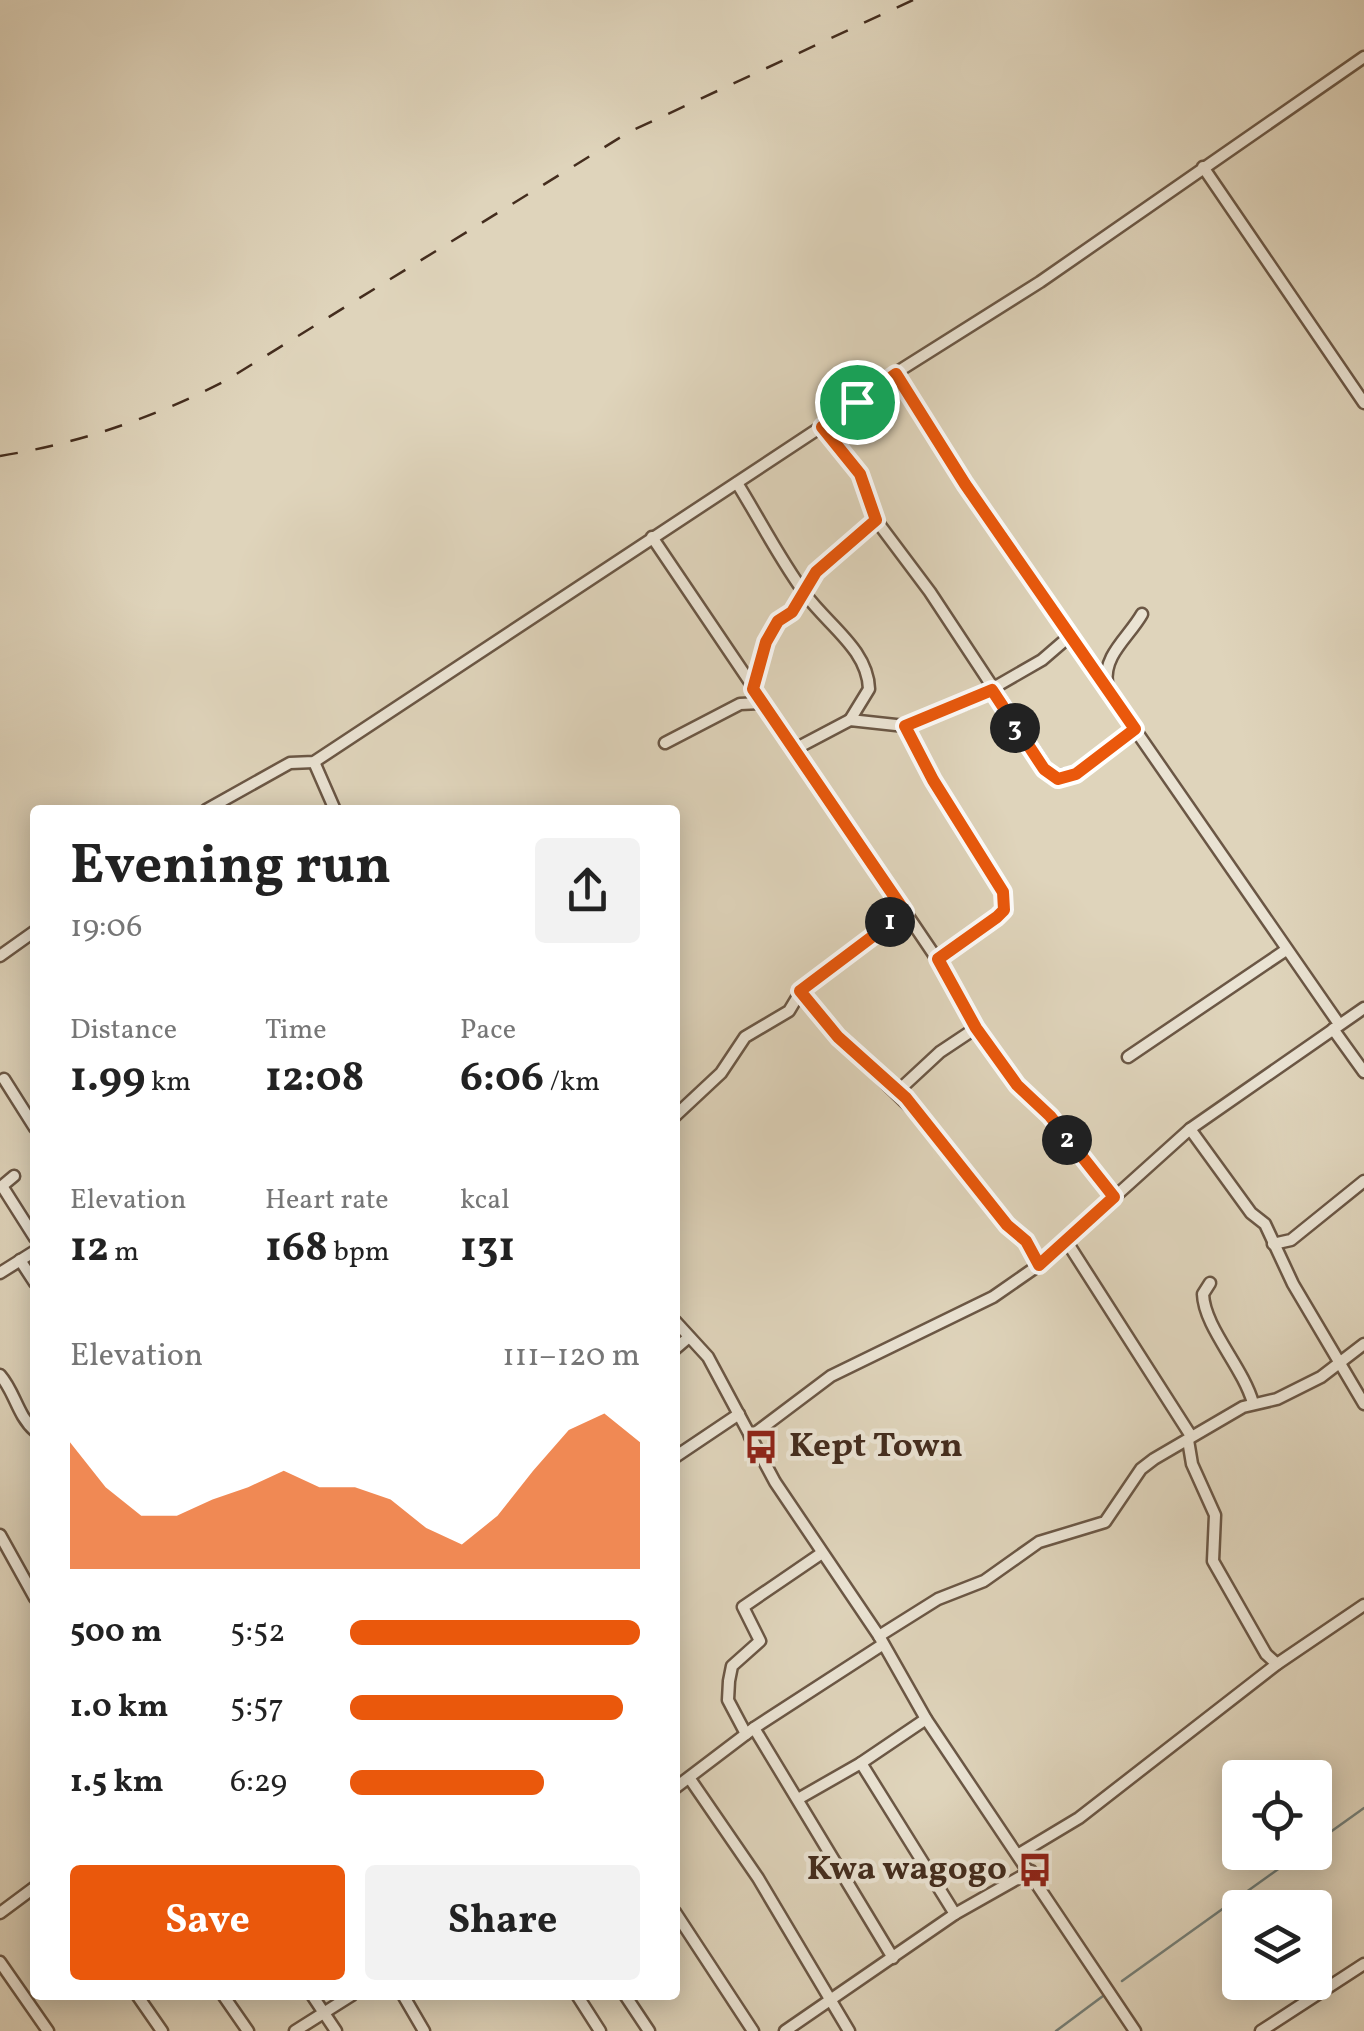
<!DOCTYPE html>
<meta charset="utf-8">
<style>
body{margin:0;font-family:Vollkorn,serif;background:#f2f2f2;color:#222;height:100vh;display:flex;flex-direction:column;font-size:38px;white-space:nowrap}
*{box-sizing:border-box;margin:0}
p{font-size:32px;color:#767676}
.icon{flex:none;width:55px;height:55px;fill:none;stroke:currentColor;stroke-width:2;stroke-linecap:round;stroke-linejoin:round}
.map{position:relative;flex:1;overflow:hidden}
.panel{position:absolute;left:30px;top:805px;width:650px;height:1195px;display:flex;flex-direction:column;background:#fff;border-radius:10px;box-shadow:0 5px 25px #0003}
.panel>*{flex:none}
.buttons{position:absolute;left:1222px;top:1760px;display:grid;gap:20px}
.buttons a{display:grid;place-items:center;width:110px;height:110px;border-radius:10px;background:#fff;box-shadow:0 5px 25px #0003;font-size:50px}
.pin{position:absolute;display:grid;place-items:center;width:85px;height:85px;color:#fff;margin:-42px;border:5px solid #fff;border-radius:50%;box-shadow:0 2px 10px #0007}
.km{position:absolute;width:50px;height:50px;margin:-25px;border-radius:50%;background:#222;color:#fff;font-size:28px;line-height:50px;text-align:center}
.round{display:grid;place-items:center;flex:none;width:105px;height:105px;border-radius:10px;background:#f2f2f2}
.overview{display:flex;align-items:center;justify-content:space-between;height:170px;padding:0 40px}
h1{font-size:55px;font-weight:700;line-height:75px}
.figures{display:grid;grid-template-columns:repeat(3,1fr);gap:15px;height:170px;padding:10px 40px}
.figures div{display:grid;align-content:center}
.figures b{font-size:42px;font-weight:700}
.figures small{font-size:28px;font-weight:400}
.figures p{font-size:28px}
.chart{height:280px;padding:20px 40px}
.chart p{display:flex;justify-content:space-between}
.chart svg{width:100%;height:180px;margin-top:10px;fill:#ea580c;opacity:.7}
.cta{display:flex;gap:20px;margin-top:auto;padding:20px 40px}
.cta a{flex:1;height:115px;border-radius:10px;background:#ea580c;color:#fff;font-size:40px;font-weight:700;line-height:115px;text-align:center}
.cta a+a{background:#f2f2f2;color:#222}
ul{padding:0 40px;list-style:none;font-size:32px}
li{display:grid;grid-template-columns:160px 120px 1fr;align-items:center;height:75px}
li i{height:25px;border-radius:12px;background:#ea580c}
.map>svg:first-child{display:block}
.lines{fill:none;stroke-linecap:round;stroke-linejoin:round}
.stream{stroke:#758079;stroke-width:2.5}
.street-casing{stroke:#6b5745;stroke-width:15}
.street{stroke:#eae3d3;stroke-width:10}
.rail{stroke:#442d1e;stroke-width:2.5;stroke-dasharray:18 18;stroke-linecap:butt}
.route-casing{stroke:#fff;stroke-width:20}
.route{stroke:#ea580c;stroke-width:12}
.labels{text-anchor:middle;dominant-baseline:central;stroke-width:9;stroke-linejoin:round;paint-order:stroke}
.poi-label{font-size:35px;font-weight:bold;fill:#442d1e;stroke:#eae3d3;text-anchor:start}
</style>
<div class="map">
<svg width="1364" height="2031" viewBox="0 0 1364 2031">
<rect width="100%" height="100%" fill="#dfd4bb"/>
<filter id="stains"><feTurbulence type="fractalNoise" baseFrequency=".002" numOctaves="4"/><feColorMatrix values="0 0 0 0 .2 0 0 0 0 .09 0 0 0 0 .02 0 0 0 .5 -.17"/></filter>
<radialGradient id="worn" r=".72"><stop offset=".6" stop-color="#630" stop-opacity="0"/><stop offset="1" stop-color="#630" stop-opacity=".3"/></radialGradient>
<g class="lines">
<!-- stream -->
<g class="stream">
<path d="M1315 1843 1364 1808"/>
<path d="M1122 1981 1302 1852"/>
<path d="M1056 2031 1107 1993"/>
</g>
<!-- street casing -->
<g class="street-casing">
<g id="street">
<path d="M1203 167 1364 403"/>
<path d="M896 374 965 484 1339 1024"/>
<path d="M821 427 860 474 876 520 930 592 1052 777 1076 773 1135 729"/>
<path d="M737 483C760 520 780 560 806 595 828 625 868 650 869 689L850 720"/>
<path d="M652 537 937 959 976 1028 1017 1085 1050 1116 1115 1197"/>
<path d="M1107 683C1103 655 1129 637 1142 614"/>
<path d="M753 687 765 642 778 621 792 612 816 572 876 520"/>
<path d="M905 726 933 780 1003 892V910L997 917 937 959"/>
<path d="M665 743 740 704 761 703"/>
<path d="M795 749 850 720 905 726 969 702 1042 660 1071 635"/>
<path d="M314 762 335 810"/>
<path d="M206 810 290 763 314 762 821 427 875 386 1040 282 1364 57"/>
<path d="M0 956 35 931"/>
<path d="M801 991 838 1037 931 1127 1007 1225 1026 1241 1039 1265"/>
<path d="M1333 1029 1364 1072"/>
<path d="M1128 1057 1286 950"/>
<path d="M4 1079 35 1128"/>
<path d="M898 1091 940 1052 976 1028"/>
<path d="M675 1116 721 1073 745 1037 789 1011 801 991 905 912"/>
<path d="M1190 1129 1251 1213 1265 1224 1293 1284 1364 1404"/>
<path d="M14 1176 2 1186 35 1238"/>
<path d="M1067 1242 1191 1436"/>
<path d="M1273 1244 1291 1240 1364 1181"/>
<path d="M20 1260 35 1283"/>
<path d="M0 1273 35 1251"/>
<path d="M1210 1283 1203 1294C1204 1327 1243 1367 1253 1403"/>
<path d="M675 1321 708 1357 775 1482 879 1636 926 1719 1135 2031"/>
<path d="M675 1349 689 1337"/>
<path d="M0 1375C15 1392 17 1415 35 1431"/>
<path d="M750 1437 831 1376 993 1297 1039 1265 1190 1129 1364 1008"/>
<path d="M1188 1440 1192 1464 1215 1515 1213 1561 1266 1654 1277 1664"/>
<path d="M675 1457 739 1414"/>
<path d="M0 1535 35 1598"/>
<path d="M879 1636 938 1599 984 1581 1039 1542 1105 1522 1141 1469 1154 1459 1243 1407 1277 1399 1321 1377 1364 1344"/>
<path d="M926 1719 861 1763 955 1914"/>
<path d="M754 1728 893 1958"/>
<path d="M746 1734 728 1700 729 1681 732 1666 760 1641 743 1607 822 1553"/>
<path d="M690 1779 758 1878 849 2031"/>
<path d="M675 1788 754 1728 882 1645"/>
<path d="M798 1799 861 1763"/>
<path d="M1019 1854 1079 1818 1277 1664 1364 1605"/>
<path d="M675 1912 753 2031"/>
<path d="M0 1913 35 1887"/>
<path d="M0 1962 48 2031"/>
<path d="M137 1995 162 2031"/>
<path d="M223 1995 248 2031"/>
<path d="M312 1995 336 2031"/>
<path d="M403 1995 424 2031"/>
<path d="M577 1995 600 2031"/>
<path d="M625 1995 649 2031"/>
<path d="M295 2031 352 1995"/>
<path d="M785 2031 955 1914 1031 1871"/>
<path d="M1261 2031 1364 1964"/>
</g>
</g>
<!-- street -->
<use href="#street" class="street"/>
<!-- rail -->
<path class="rail" d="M0 456C80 443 153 418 225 381L629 132 913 0"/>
</g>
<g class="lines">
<!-- route casing -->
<g class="route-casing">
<path id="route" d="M896 374 965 484 1135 729 1076 774 1058 779 1044 769 992 690 905 726 933 780 1003 892 1004 910 997 917 938 959 976 1028 1017 1085 1050 1116 1114 1197 1039 1265 1026 1241 1007 1225 906 1098 838 1037 800 991 905 912 753 689 766 642 778 621 792 612 816 572 876 520 860 474 822 427Z"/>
</g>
<!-- route -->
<use href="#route" class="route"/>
</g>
<!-- icons -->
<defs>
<g id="bus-bare" transform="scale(2.7)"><path d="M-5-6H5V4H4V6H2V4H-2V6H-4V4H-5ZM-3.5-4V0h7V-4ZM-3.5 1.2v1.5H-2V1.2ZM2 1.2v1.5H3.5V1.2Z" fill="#8f2418" stroke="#eae3d3" stroke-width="2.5" paint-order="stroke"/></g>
</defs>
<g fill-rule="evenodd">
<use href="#bus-bare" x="761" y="1447"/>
<use href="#bus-bare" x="1035" y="1870"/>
</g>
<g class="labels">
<!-- poi labels -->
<g class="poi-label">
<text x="789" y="1447">Kept Town</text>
<text x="1007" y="1870" text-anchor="end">Kwa wagogo</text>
</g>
</g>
<rect width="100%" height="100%" filter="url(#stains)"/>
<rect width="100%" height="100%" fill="url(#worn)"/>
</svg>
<div class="buttons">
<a><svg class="icon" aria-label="locate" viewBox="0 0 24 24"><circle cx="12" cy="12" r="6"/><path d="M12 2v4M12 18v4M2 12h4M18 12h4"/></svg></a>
<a><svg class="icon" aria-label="layers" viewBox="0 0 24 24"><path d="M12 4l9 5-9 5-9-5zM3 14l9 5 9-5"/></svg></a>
</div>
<div class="pin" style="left:857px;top:402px;background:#1e9e55"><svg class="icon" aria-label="arrive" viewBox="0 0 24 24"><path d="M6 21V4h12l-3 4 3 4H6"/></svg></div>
<b class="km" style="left:890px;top:922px">1</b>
<b class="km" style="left:1067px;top:1140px">2</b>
<b class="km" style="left:1015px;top:728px">3</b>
<section class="panel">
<div class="overview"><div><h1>Evening run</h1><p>19:06</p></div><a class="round"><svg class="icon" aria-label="share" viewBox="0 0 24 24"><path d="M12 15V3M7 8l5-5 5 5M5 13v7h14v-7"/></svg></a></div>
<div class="figures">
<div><p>Distance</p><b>1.99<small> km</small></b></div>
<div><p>Time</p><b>12:08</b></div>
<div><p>Pace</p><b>6:06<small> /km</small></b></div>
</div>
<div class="figures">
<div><p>Elevation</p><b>12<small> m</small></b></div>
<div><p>Heart rate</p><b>168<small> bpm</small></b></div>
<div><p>kcal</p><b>131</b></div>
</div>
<div class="chart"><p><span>Elevation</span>111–120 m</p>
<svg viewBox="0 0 160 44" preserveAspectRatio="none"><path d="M0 44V13L10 24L20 31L30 31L40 27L50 24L60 20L70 24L80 24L90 27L100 34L110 38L120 31L130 20L140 10L150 6L160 13V44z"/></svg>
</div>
<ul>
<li><b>500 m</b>5:52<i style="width:100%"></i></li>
<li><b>1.0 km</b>5:57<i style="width:94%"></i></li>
<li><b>1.5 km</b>6:29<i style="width:67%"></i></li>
</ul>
<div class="cta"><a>Save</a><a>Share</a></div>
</section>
</div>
